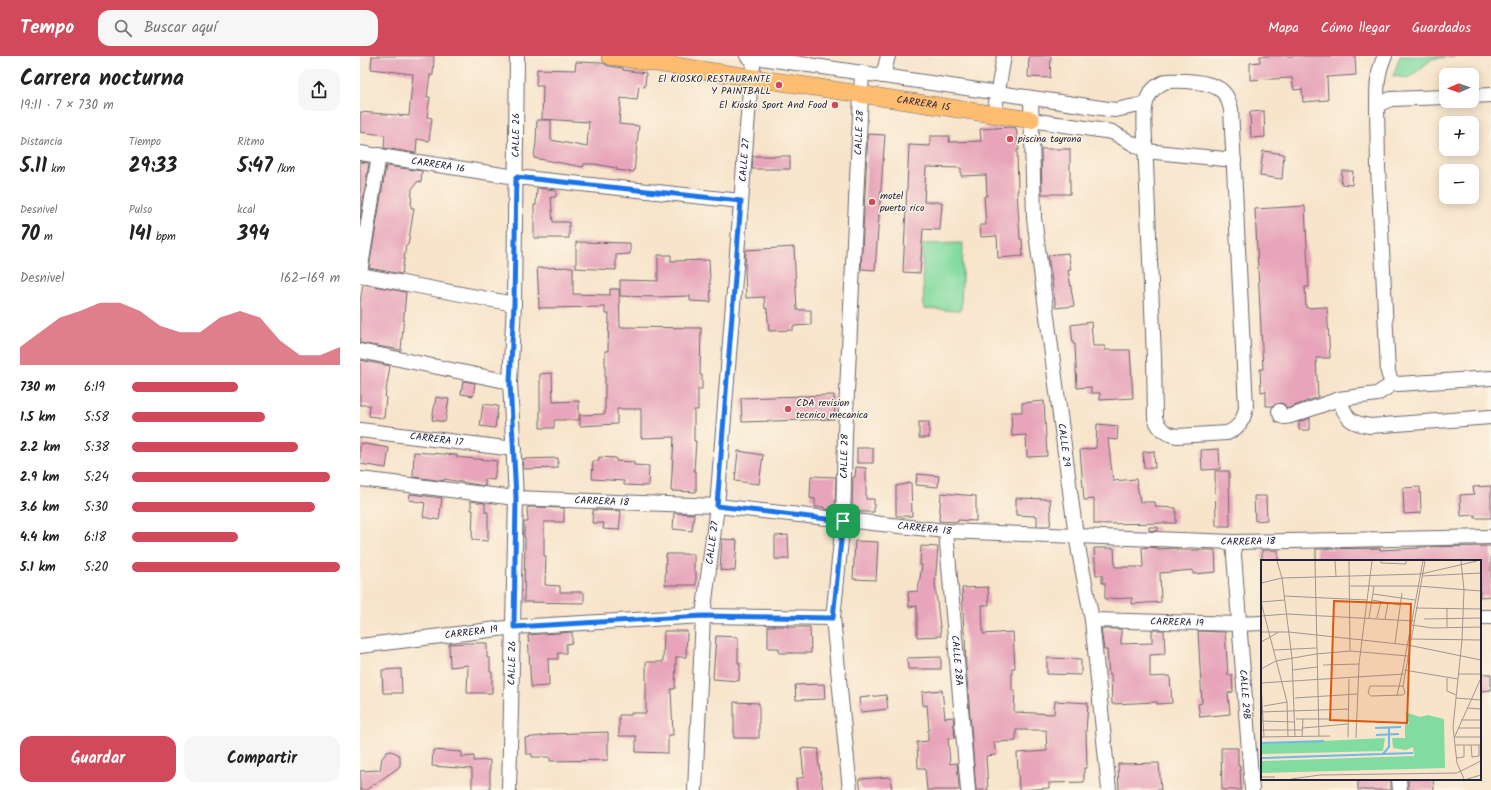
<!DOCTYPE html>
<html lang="es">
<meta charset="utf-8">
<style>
body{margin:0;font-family:Kalam,sans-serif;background:#f6f6f6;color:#222;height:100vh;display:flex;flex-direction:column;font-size:15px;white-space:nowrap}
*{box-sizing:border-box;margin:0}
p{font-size:13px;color:#767676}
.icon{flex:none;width:22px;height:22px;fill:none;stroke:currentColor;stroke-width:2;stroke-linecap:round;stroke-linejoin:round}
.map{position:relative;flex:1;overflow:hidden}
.sheet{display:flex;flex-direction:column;background:#fff;width:360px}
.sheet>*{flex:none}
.needle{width:26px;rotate:268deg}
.fabs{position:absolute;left:1079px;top:12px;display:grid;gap:8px}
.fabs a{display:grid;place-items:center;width:40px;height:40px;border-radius:8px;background:#fff;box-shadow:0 2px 10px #0003;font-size:20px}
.pin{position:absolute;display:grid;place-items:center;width:34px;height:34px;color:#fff;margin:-17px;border-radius:8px;box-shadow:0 2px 6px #0006}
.round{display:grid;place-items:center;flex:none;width:42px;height:42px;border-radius:12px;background:#f6f6f6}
.headline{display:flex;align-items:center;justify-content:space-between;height:68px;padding:0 20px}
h1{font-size:22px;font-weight:600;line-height:30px}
.stats{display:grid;grid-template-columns:repeat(3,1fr);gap:6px;height:68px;padding:4px 20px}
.stats div{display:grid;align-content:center}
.stats b{font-size:20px;font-weight:600}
.stats small{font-size:11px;font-weight:400}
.stats p{font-size:11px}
.chart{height:112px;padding:8px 20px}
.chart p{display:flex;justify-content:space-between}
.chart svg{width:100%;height:72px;margin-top:4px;fill:#d1495b;opacity:.7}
.button{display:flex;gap:8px;margin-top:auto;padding:8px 20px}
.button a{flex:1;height:46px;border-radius:12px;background:#d1495b;color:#fff;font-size:16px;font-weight:600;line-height:46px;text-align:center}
.button a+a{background:#f6f6f6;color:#222}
ul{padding:0 20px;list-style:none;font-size:13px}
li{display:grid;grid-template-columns:64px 48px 1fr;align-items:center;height:30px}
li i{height:10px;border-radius:5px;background:#d1495b}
header{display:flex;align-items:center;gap:24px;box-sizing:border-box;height:56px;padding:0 20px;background:#d1495b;color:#fff}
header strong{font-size:19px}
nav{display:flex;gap:22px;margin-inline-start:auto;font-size:14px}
.search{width:280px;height:36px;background:#f6f6f6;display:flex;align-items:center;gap:10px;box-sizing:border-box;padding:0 14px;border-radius:12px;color:#767676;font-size:15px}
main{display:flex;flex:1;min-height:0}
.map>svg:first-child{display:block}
.green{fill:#82dba0;stroke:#527e6e}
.building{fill:#e7a4ba}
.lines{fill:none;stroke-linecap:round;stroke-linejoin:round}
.minor-casing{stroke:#6d666d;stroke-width:16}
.major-casing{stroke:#6d666d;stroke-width:18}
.minor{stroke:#fff;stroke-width:14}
.major{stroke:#fcbd6f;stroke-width:17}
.route-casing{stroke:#fff;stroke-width:8}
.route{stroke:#1a73e8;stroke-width:5}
.poi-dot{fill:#d1495b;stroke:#fcf5e5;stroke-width:1.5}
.labels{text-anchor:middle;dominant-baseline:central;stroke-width:3;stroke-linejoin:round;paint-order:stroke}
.poi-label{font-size:10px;fill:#22223b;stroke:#fcf5e5;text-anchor:start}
.street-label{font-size:10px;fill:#22223b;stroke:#fcf5e5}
.inset-river{fill:none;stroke:#6eb9e7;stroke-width:2}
.inset-road{fill:none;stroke:#a29691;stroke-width:1}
.view{fill:#de560e;fill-opacity:0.15;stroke:#de560e;stroke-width:2}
.inset-edge{fill:none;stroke:#22223b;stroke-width:2}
</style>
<header>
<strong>Tempo</strong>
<div class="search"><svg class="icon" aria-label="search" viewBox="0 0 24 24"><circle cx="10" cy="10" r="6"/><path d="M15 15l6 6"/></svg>Buscar aquí</div>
<nav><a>Mapa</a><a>Cómo llegar</a><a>Guardados</a></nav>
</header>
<main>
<section class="sheet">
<div class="headline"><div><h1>Carrera nocturna</h1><p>19:11 · 7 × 730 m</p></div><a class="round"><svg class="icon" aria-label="share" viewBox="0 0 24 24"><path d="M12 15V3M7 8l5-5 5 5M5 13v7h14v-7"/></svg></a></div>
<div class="stats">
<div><p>Distancia</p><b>5.11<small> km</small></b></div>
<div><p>Tiempo</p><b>29:33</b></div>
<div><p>Ritmo</p><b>5:47<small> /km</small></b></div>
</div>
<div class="stats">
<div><p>Desnivel</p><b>70<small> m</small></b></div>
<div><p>Pulso</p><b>141<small> bpm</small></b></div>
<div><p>kcal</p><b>394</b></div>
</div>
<div class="chart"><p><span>Desnivel</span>162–169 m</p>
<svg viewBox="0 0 160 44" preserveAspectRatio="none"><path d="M0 44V33L10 24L20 15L30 11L40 6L50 6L60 11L70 20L80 24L90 24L100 15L110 11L120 15L130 29L140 38L150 38L160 33V44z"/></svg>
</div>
<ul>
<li><b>730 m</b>6:19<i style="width:51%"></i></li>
<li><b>1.5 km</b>5:58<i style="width:64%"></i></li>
<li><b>2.2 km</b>5:38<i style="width:80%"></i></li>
<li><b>2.9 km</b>5:24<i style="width:95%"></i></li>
<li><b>3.6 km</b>5:30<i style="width:88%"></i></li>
<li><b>4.4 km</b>6:18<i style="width:51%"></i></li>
<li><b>5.1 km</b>5:20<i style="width:100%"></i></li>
</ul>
<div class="button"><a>Guardar</a><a>Compartir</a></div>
</section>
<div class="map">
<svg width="1131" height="734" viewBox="0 0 1131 734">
<rect width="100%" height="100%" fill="#fcf5e5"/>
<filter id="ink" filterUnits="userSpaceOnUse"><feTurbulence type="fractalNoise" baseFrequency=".025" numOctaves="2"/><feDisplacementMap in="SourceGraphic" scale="8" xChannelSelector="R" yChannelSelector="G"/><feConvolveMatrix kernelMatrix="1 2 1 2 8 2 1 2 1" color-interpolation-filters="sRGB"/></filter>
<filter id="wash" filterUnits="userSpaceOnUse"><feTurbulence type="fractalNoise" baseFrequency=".012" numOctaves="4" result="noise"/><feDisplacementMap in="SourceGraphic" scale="16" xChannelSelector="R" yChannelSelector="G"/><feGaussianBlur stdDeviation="0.9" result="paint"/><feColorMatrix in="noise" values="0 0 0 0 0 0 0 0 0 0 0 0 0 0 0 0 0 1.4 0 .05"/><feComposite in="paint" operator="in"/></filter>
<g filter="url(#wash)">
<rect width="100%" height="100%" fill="#f7e4cb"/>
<!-- green -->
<g class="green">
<path d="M1040 0H1095L1072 3 1049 22 1033 20Z"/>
<path d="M603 187 601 255 564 253 562 188Z"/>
</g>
<g id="blocks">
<!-- building -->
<g class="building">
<path d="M12 0H74L73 19H70L67 41H70L67 61 72 62 69 85 57 83 56 97 24 92 25 79 0 76V56L49 60 53 18 11 13Z"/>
<path d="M669 0H691L690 22 668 21Z"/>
<path d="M900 0H995L996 19 967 21 968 44 943 46 942 33 934 34 932 22 890 24V7L900 6Z"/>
<path d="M216 6 243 7 248 10 263 12V14L286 17 285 31 279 30 277 44 261 42 259 68 279 70 274 116 256 114 257 112 234 108H224L223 111 174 102 176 86 177 64H191V84L227 91 229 66 182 63 183 30H176L177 13 215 14Z"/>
<path d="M904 55 905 81 891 82 890 56Z"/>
<path d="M651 71 656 72 659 94H657L658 135H657L660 183H662L663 200 638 202 637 180 621 181 620 169H626L624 140H627L626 119 601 120V112L566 111 564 146H582L580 174 563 173 560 217 543 216 549 89 570 90V80H590L589 86 621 85 620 73Z"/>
<path d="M508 78 525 79 515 214 501 213Z"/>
<path d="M681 93H710V138H682Z"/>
<path d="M903 95 924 98 922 123 900 120Z"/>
<path d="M393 100H430V113H392Z"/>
<path d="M0 106 9 107 0 164Z"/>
<path d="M26 110 62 115 61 126 58 125 52 133 51 152H54L48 189H46L42 218 9 212Z"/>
<path d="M982 115H993L992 129 981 128Z"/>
<path d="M177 132 196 134V141H191L193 166H209V182H174V149H176Z"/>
<path d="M945 150 949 231H945L946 252 967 251 970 302H956L958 341 929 352H927L924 348 920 347 912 350H906V335L901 336 900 313H903L895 153Z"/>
<path d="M216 186 270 187V198L256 199V214L216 212Z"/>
<path d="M434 191 437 254H451V269L433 270V274L409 275 407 252 405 253 404 241 386 242 385 210 386 194Z"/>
<path d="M708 197 711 214H708L714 250 696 252 688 199Z"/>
<path d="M298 199H311V205L349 204 351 246 330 245V240L295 241 260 240V224L298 225Z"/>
<path d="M213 211V238L250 239V233H259L260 271 341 272 340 319H342V333H338V354H334V385H336L334 415H336V436L311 435 314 381 281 382V353H257V368L220 370V359L245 358V295H248L249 258H245V251L179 252 178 226 177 212Z"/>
<path d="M3 228 46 236 41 294 0 287V246Z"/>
<path d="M731 266 733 290H745V294H770L773 342 740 344V337H731V331L717 332 715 288H713L711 269Z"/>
<path d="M0 304 30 310 25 341H26L24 362 9 360 10 349H0Z"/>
<path d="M192 317 193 346 219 345V364H194V372H180V318Z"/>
<path d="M103 325 115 327 113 340 101 338Z"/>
<path d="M474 339 475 363 382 366 381 342Z"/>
<path d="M76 341 89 343 85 366 72 364Z"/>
<path d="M684 345 687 400 667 401 666 379 652 380 651 356H662V347Z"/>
<path d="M123 348 138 350 135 372 120 370Z"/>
<path d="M950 362V374H939V366Z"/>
<rect x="559" y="366" width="10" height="16"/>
<path d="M737 368 758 370 757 384 748 383 753 425 776 423 780 446H795L796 451 816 452V467L734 468V443L724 444 720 394 736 392Z"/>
<path d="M0 387 29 392 26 412 0 408Z"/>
<rect x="497" y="392" width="16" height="15"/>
<path d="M859 393 860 413 842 414 841 394Z"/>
<path d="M378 395 403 399 399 428 375 425Z"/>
<path d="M794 395 795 412H784L783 396Z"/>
<path d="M54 396 97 399 96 401 137 405 134 424 125 423V430L84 423V425L53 421Z"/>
<path d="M239 401 256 402V405L274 406V409L289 410 288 430 264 429V425L232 423 233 405H239Z"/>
<path d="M198 402V412L163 413 162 403Z"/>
<path d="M496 411 506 412V443H514V456H492L493 421H495Z"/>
<path d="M855 415H869L870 470H856Z"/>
<path d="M557 418 579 420 578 431 556 429Z"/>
<path d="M451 420 476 421 475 454 464 453V451H455V443L450 442Z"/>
<path d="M551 427 552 460H536V430Z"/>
<path d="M1131 430V462H1115V459L1101 460 1100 439 1114 438 1113 431Z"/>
<path d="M1060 431 1061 457 1044 458 1043 432Z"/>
<path d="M581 437 616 440V465L598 464V466L579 465Z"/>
<path d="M50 438 82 442 79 464 63 461 65 447 49 444Z"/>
<path d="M894 440H906L907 464 895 465Z"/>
<path d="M656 442 690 443 691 460 690 470H677V460L656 459Z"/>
<path d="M111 445 125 447V456H128V485L112 484 113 454H111Z"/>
<path d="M170 451 204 452V466H184V500H186L185 529 200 530V536H224V547L164 546 165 481H164V466H168L167 452Z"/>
<path d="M233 454 261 455 259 474 243 473 244 467H232Z"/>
<path d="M314 457 334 458 332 475 313 473Z"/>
<path d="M789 471H798V475L789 474Z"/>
<path d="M428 479 429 503H415V480Z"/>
<path d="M362 483 377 484 375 515 360 514Z"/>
<path d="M495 485 518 486 516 524 493 523Z"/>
<path d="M561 490 578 491 575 528 581 580 557 581V550L549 551 548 536 558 535 562 509H560Z"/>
<path d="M1131 490V540L1120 541V505H956V493L1020 492V494L1059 492 1058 491Z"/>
<path d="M788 491 798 492V493L817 492V494H855L856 516 833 518V514L800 517 801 546 772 548V542L745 543V527H742V519H736L734 492H754L755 511H783L782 492Z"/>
<rect x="902" y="494" width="16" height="11"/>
<path d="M306 498H334V515H336V529H305Z"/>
<path d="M628 531 629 549H622L623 578 653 576 655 612H652V634H655L654 656 694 658 695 645 728 647 726 676 727 712H724V726L689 727V732L659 734 657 697 687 695 686 674H656V685L634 686 636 699 626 700 628 734H616L606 611 605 577H604L602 532Z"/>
<path d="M408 570H428V571H450L451 597H419V592H408Z"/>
<path d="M741 573H761V588L792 587V574H804L805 598 790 599V621L810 620 812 647 797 648V646L752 648 751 618 749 619 747 594H744Z"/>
<path d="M304 575H327L326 601H316L315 633H311L313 679H308V697L276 696V680H259V659H271V657H286V606H303Z"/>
<path d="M838 575 865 576 868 619H872L873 636 868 637 870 658 840 661 838 648 842 647Z"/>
<path d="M212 576V587L206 588V597H198V603H188L189 630 171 631 168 579Z"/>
<path d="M356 580 378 581V607H380L379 625 353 623Z"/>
<path d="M106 587H127V602H130V616H132V637H107L108 609 90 611 89 588Z"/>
<path d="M581 601V613H548L547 602Z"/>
<path d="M687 602 721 603V619L687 618Z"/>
<path d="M41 613 42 637H23L22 614Z"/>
<path d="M1120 618H1131V634L1120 635Z"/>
<path d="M464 628 465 643 436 644 435 629Z"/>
<path d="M582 634 585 662 593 661 595 682H588L590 708 597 707 599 734H567L565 712H558L557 686 568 685V674H569L567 649 563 650 562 636Z"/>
<path d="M526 639 528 653 501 656 499 642Z"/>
<path d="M374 646 399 647V682H374Z"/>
<path d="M248 676V704L190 705V701H172V698H166L165 682 189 679V678Z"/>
<path d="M441 692 459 693 458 703 463 734H437L436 723 444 721Z"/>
<path d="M861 692H878V710H880L881 734H862Z"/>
<path d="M73 694 102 696V701L114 700V705L130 704V734H112V713L72 710Z"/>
<path d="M31 695 38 698 40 701V709L38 712 6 734H0V715L20 714 22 702 27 696Z"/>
<path d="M799 707 801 734H759L758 708Z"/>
<path d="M530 721 532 734H501L499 723Z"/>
<rect x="998" y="723" width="33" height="11"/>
<path d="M1048 723H1073L1074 734H1048Z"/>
</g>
</g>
</g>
<g filter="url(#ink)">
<use href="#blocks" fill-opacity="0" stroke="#6d666d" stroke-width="1"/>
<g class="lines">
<!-- minor casing -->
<g class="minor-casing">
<g id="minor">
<path d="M387 0 755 54 785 48"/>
<path d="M523 20 528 0"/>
<path d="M807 25C821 24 853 25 863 36 868 41 869 46 871 53L886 351C884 364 879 372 867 377L817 380C805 378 799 373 795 362L794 301 785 83C784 59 780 35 807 25Z"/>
<path d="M1112 40 1131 39"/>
<path d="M1086 41 1031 43 1017 49 1018 111 1028 316C1030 323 1031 326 1038 328L1131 322"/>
<path id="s1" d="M671 42 674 162 716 480 732 564 749 734"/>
<path d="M1017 49C1017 32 1017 15 1025 0"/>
<path d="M634 58 644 0"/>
<path d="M671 64 752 76 786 95 874 104"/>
<path id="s2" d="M0 97 156 121 381 145"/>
<path d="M0 217 19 99"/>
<path d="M0 219 154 248"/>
<path d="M0 295 150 326"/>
<path d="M979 343C987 363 989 367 1010 370L1131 361"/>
<path d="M919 355 921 360 924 361 931 360 979 343 1017 338 1034 327"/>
<path id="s3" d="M0 374 154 393"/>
<path id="s4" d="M0 423 156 442 357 450 586 475 873 486 1131 481"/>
<path id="s5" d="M586 475 608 734"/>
<path id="s6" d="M873 486 892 734"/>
<path d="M1120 561H1131"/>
<path id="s7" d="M732 564 879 568 902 567"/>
<path id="s8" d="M0 590 154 571 343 560 473 562"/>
<path d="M1039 723 1040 734"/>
<path id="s9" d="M149 734 156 442 150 326 154 248 157 0"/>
<path id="s10" d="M335 734 343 560 357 450 391 21 395 0"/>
<path id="s11" d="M490 734 473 562 483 465 485 378 502 17"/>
</g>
</g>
<!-- major casing -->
<g class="major-casing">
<g id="major">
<path id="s12" d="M250 0 671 64"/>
</g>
</g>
<!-- minor -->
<use href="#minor" class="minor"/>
<!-- major -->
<use href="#major" class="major"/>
</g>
</g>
<g class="lines" filter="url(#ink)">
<!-- route casing -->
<g class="route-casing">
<path id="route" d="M156 121 381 145 357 450 483 465 473 562 343 560 154 571 156 442 150 326 154 248Z"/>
</g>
<!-- route -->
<use href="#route" class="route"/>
</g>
<!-- markers -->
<g class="poi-dot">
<circle cx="419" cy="29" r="4"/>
<circle cx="475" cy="49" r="4"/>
<circle cx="650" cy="83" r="4"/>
<circle cx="512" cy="146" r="4"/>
<circle cx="428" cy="353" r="4"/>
</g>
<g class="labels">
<!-- poi labels -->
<g class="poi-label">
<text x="411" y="23" text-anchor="end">El KIOSKO RESTAURANTE<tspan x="411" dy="12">Y PAINTBALL</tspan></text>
<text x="467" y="49" text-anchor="end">El Kiosko Sport And Food</text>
<text x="658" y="83">piscina tayrona</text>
<text x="520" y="140">motel<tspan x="520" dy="12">puerto rico</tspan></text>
<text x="436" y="347">CDA revision<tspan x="436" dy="12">tecnico mecanica</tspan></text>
</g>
<!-- street labels -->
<g class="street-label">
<text stroke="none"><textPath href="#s12" startOffset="317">CARRERA 15</textPath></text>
<text stroke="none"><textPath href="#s11" startOffset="659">CALLE 28</textPath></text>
<text stroke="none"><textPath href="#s9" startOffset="655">CALLE 26</textPath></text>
<text stroke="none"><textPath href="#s10" startOffset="632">CALLE 27</textPath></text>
<text stroke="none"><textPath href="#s2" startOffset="79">CARRERA 16</textPath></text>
<text stroke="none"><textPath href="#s3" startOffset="77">CARRERA 17</textPath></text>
<text stroke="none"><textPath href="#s1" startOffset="349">CALLE 29</textPath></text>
<text stroke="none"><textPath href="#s11" startOffset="335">CALLE 28</textPath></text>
<text stroke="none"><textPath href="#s4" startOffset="243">CARRERA 18</textPath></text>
<text stroke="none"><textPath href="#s4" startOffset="567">CARRERA 18</textPath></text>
<text stroke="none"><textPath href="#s4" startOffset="891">CARRERA 18</textPath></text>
<text stroke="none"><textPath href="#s10" startOffset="248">CALLE 27</textPath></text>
<text stroke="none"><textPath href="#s7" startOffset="85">CARRERA 19</textPath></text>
<text stroke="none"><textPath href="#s8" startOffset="112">CARRERA 19</textPath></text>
<text stroke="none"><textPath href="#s5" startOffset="130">CALLE 28A</textPath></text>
<text stroke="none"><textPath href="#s9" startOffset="127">CALLE 26</textPath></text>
<text stroke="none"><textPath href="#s6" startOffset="153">CALLE 29B</textPath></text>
</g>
</g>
<!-- overview -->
<g transform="translate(901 504)">
<rect width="220" height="220" fill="#f7e4cb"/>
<path d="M144 152 159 157 167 155 183 159 184 208 0 213V201L153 196 152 187 145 190 132 188 131 178H144V164H148ZM124 178 122 191 0 194V184Z" fill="#82dba0"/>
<path class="inset-river" d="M114 168 140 167M115 175 138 174M0 183 63 181M122 194 128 187V167M0 198 152 193"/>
<path class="inset-road" d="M16 1 21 18 31 98 34 177M54 1 58 176M74 1 75 16M88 1 89 91M120 1V3L145 4V1M200 1 203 30 201 80 192 167 196 203 203 219M161 16 220 13M0 23 21 18 160 14 216 1M89 26H157L220 31M112 34 154 40M23 36 106 40M111 40 140 45M0 42 26 142 27 177M0 42 24 40M155 48 220 49M186 48V68M0 56 26 54 153 61M108 58 113 26M116 58 120 41M124 59 127 43M163 59 220 58M151 65 171 68 220 67M0 72H28L147 85 220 100M150 79 220 80M0 82 18 72M134 83 141 33M13 90 55 88M62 105 98 104M0 109 15 101 55 94 89 91 147 96M32 110 56 107M143 110 197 119M141 114 162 1M198 114H220M186 118V131L195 135M0 123 143 114M0 123 3 177M109 126H142L144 133 142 135 110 136 107 133ZM142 126 164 1M136 135 141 114M34 138 96 134M195 138 220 140M3 146 26 142M206 148 220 149M0 152 88 149M35 159H69M200 160H220M0 161 34 162M42 168 87 164M197 168H220M0 170H42M194 176 220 118M0 177 69 176M41 177 42 159M87 177 88 119M193 177H220M95 178 98 104 111 1M194 185H220M210 185 211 197 218 196V185M196 198 203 197V185M0 217H14M30 219 59 215 196 213 220 201M206 219 220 215"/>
<path class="view" d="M73 41 150 44 146 163 69 160Z"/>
<rect width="220" height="220" class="inset-edge"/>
</g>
</svg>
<div class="fabs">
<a><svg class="needle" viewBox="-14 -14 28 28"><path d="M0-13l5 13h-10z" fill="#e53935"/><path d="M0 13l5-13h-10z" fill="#767676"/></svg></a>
<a>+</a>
<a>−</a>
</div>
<div class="pin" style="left:483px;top:465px;background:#1e9e55"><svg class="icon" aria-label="arrive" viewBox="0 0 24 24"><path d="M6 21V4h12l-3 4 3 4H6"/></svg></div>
</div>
</main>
